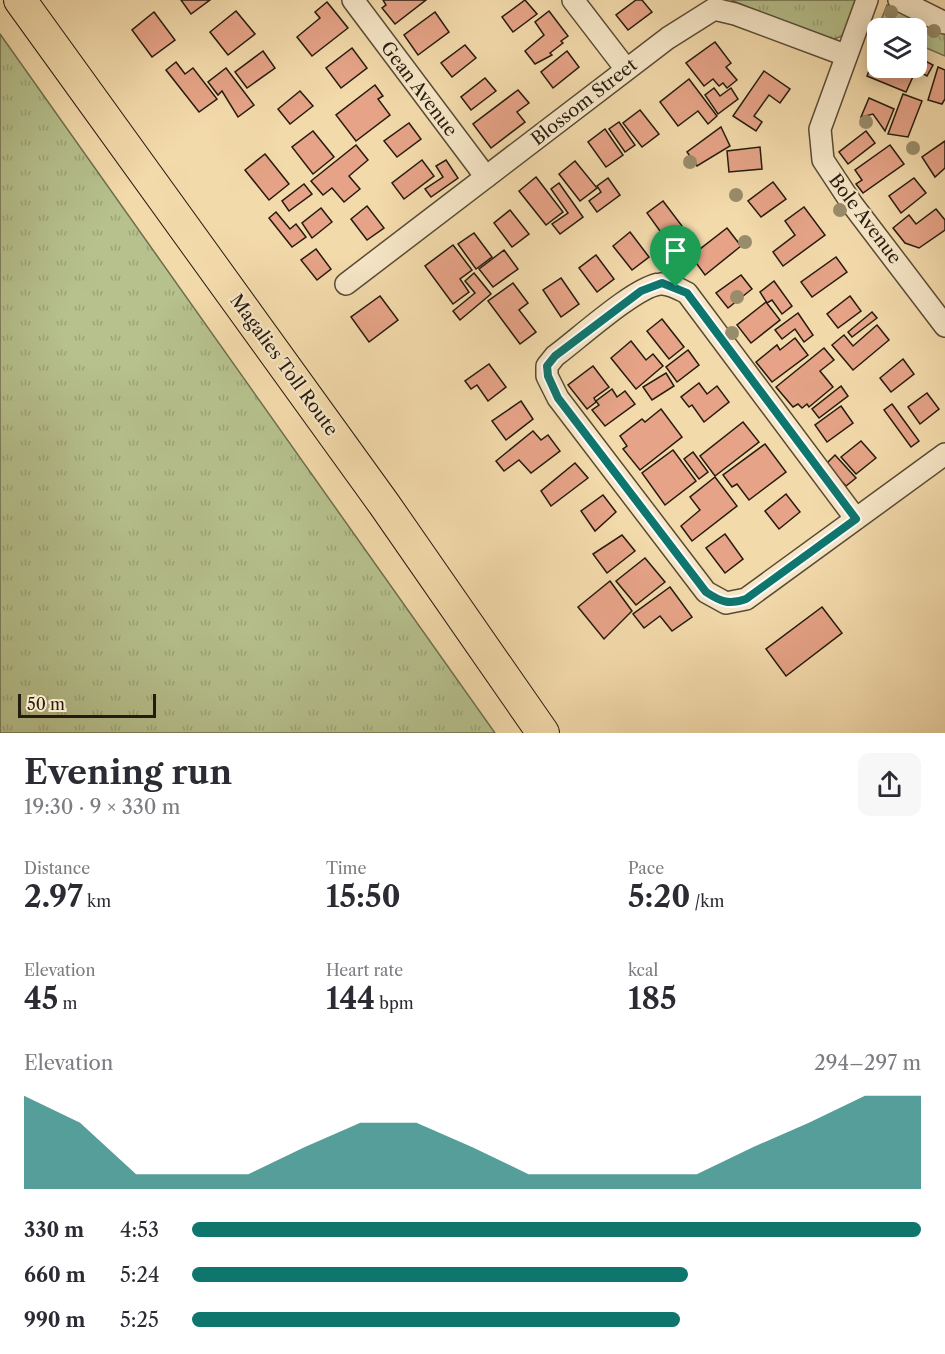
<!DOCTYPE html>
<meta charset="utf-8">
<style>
body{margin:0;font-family:"Libre Caslon Text",serif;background:#f7f7f7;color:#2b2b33;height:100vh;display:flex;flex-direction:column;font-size:22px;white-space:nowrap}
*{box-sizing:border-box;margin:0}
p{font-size:20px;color:#7c7c81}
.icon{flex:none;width:33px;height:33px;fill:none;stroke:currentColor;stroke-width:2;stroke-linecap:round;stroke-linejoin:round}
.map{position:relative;height:733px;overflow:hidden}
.drawer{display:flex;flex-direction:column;background:#fff;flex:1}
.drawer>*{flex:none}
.buttons{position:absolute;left:867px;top:18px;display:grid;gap:12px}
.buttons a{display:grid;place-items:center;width:60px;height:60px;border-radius:12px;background:#fff;box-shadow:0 3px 15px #0003;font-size:30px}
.scale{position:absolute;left:18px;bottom:15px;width:138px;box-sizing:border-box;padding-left:6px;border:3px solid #251b0e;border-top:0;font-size:16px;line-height:21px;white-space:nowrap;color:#251b0e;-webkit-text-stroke:4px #f7e7c8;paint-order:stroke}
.pin{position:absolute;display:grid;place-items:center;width:51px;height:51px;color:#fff;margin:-62px -26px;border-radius:50% 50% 50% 0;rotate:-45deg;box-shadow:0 0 6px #0007}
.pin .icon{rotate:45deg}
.round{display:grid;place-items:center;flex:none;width:63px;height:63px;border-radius:12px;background:#f7f7f7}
.head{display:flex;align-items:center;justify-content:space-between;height:102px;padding:0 24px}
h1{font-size:33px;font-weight:800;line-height:45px}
.metrics{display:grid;grid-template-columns:repeat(3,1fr);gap:9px;height:102px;padding:6px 24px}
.metrics div{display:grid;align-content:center}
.metrics b{font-size:30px;font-weight:800}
.metrics small{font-size:16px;font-weight:400}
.metrics p{font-size:16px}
.chart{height:168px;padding:12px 24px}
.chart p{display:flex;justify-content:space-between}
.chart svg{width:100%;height:108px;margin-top:6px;fill:#0f766e;opacity:.7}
ul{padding:0 24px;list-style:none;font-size:20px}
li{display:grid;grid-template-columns:96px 72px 1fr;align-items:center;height:45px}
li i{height:15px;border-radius:8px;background:#0f766e}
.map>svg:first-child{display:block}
.grass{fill:url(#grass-tufts);stroke:#6e6e4e;stroke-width:1.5}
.building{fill:#e6a387;stroke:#251b0e;stroke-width:1.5}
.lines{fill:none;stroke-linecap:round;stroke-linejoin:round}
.minor-casing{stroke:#584b35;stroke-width:24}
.highway-casing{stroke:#251b0e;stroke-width:34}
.minor{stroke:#f7e7c8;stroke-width:21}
.highway{stroke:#f3daab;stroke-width:32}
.tree{fill:#998c6a}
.route-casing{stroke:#fff;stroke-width:12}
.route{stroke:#0f766e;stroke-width:8}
.labels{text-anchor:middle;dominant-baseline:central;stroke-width:4.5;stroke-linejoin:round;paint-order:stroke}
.street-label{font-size:18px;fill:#251b0e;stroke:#f7e7c8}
</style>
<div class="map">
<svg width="945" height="733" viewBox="0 0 945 733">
<defs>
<pattern id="grass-tufts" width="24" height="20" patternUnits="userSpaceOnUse" patternTransform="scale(1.5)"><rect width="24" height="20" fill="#b6c18d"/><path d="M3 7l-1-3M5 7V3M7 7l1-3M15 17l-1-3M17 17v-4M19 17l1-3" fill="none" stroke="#9ca578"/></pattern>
</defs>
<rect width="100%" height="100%" fill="#f3daab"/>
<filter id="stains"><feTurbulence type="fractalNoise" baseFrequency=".00333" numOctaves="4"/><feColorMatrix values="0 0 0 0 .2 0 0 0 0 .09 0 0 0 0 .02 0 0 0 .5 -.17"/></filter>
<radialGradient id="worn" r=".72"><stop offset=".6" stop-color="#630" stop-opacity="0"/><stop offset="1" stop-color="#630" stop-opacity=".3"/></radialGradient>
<!-- grass -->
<g class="grass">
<path d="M731 0H858L842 36 829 41Z"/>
<path d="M887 5 945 33V56L917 44 916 28H878Z"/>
<path d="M0 34 495 733H0Z"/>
</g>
<!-- building -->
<g class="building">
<path d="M181 0H210L191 14Z"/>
<path d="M383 0H426L395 24 382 8 386 5Z"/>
<path d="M525 0 537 14 513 32 502 17Z"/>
<path d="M636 0H642L652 12 628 30 616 15Z"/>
<path d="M327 2 348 28 312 56 297 37 320 18 315 12Z"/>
<path d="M236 11 255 34 228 55 210 32Z"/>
<path d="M549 11 568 36 561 41 563 43 550 53 552 55 535 64 525 51 544 35 535 22Z"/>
<path d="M154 12 175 40 152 57 132 30Z"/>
<path d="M435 12 449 32 418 55 404 35Z"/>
<path d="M715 42 731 63 726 67 737 80 727 88 723 83 719 86 713 79 704 86 686 63Z"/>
<path d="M465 45 476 58 452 77 441 63Z"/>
<path d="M352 48 367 68 341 88 326 68Z"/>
<path d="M263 51 275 68 247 88 235 72Z"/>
<path d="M567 51 579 67 553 88 541 72Z"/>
<path d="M876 53 878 68H909L916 70 906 92 867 76Z"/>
<path d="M916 56 933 65 927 76 913 68H916Z"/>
<path d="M176 62 185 74 193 68 217 99 199 112 166 70Z"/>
<path d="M938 67 945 70V99L942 104 928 100Z"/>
<path d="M226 68 254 105 238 117 222 91 218 95 208 82Z"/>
<path d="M764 71 790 89 780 103 769 95 754 116 762 122 756 131 733 116Z"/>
<path d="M485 78 496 91 471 110 461 97Z"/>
<path d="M689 79 717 116 708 124 698 111 678 126 660 102Z"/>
<path d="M375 85 383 96 378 99 390 115 356 141 336 115Z"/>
<path d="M714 88 720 96 731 88 738 99 718 114 705 95Z"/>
<path d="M518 90 529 103 517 112 525 122 491 148 473 124Z"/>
<path d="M300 91 313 106 290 124 278 109Z"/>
<path d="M903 94 922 101 908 137 888 134Z"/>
<path d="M869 98 894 109 885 131 873 114 861 117Z"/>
<path d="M640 110 659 134 642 147 623 123Z"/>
<path d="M619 122 635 145 625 152 609 129Z"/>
<path d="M409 123 421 139 397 157 384 141Z"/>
<path d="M721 127 730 146 697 166 687 152Z"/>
<path d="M605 129 623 155 606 167 588 142Z"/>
<path d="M313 131 334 157 313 174 292 147Z"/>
<path d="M866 131 875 143 848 164 839 152Z"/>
<path d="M945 141V168L935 177 922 157Z"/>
<path d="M356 145 368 160 349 176 360 189 344 202 332 188 323 195 311 181Z"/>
<path d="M890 145 904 164 863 193 856 184 862 180 855 170Z"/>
<path d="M760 147 762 169 729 172 727 151Z"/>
<path d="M265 154 289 184 269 200 245 170Z"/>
<path d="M422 160 434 176 404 199 392 183Z"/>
<path d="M446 160 458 178 431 197 425 189 443 177 436 166Z"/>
<path d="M575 161 597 188 580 201 559 174Z"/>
<path d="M536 177 563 212 546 225 519 191Z"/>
<path d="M608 178 620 195 597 212 589 201 601 192 597 186Z"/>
<path d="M914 178 926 193 901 213 889 196Z"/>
<path d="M773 182 786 199 761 217 748 201Z"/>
<path d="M559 183 583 217 560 234 552 224 568 213 551 189Z"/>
<path d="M304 184 312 194 289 211 282 201Z"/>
<path d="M663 201 682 226 665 238 647 213Z"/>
<path d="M367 206 384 228 367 240 351 219Z"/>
<path d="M804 207 825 235 783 266 773 252 795 235 785 221Z"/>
<path d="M321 208 332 222 312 238 302 223Z"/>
<path d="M936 209 945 220V230L919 248 905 243 893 228 909 215 916 224Z"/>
<path d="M510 210 529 234 512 247 494 223Z"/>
<path d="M276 212 290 229 296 224 306 237 292 247 269 218Z"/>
<path d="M727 228 741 246 705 275 691 256Z"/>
<path d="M630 232 649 257 632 270 613 246Z"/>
<path d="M474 233 492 257 476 269 458 244Z"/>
<path d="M453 245 472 270 460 279 469 292 453 304 425 266Z"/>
<path d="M316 249 331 269 317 280 301 260Z"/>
<path d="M504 250 518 269 493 287 479 269Z"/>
<path d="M596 255 614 279 597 292 579 268Z"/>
<path d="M836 257 847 272 812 297 801 282Z"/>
<path d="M474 273 491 294 460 320 453 311 475 293 465 281Z"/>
<path d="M741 275 752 289 728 308 716 293Z"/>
<path d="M561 278 579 304 561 317 543 290Z"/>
<path d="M774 281 792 306 782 314 772 300 767 303 760 292Z"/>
<path d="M513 283 528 303 519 310 536 332 520 344 488 301Z"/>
<path d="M380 296 398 320 369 342 351 317Z"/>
<path d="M850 296 861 311 838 328 827 314Z"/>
<path d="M766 302 780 320 751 343 737 325Z"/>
<path d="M872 312 877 318 852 337 848 332Z"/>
<path d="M798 313 813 335 804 342 795 329 782 339 775 330Z"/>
<path d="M662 319 684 347 669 359 647 331Z"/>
<path d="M877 325 889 340 853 370 832 345 844 335 853 346Z"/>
<path d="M795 338 808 355 772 382 756 362 777 345 780 350Z"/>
<path d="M631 341 646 360 653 354 663 366 636 389 611 358Z"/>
<path d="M824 348 834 360 820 371 833 387 809 407 807 404 802 408 798 404 793 407 776 387Z"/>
<path d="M688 350 699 365 677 382 666 367Z"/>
<path d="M903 359 914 374 891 392 880 378Z"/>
<path d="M489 364 506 387 488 401 477 385 471 389 465 381Z"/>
<path d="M593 366 609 387 594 398 596 402 587 409 568 385Z"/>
<path d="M666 373 674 386 652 400 643 387Z"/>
<path d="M699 383 707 394 717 386 729 402 704 422 692 405 689 407 681 397Z"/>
<path d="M841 386 848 396 819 418 812 409Z"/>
<path d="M612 389 617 397 625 391 635 404 605 426 592 410 599 405 596 401Z"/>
<path d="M927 393 939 409 920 424 908 407Z"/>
<path d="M521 401 533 419 506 440 492 421Z"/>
<path d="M892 404 919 441 911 447 884 410Z"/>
<path d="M841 406 853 423 827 442 815 425Z"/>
<path d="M661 409 682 437 640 470 623 449 627 446 620 436 642 419 645 422Z"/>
<path d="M743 422 759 442 715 476 700 456Z"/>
<path d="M533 431 541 440 548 435 560 451 531 473 519 460 504 471 496 461Z"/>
<path d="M861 441 876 458 856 474 841 457Z"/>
<path d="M765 444 786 472 749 500 737 484 732 487 723 475Z"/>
<path d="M673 450 696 481 665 505 642 473Z"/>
<path d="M693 452 708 472 699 479 684 459Z"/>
<path d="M835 455 856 478 846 486 826 464Z"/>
<path d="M575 463 588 478 551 506 541 491Z"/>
<path d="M715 477 737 506 692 541 681 526 700 510 690 497Z"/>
<path d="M786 494 800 512 779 529 765 511Z"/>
<path d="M603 495 616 512 595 531 581 511Z"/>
<path d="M725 534 743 559 725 573 706 548Z"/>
<path d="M622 535 635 551 607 573 593 554Z"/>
<path d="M645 558 665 582 636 605 616 581Z"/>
<path d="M610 581 632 611 604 639 578 607Z"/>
<path d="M670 587 692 617 672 631 660 616 644 628 633 614Z"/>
<path d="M822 607 842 633 786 676 766 649Z"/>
</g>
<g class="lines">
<!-- minor casing -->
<g class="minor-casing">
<g id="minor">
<path d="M353 0 486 177"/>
<path d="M573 0 626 69"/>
<path d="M867 0 820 129 823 160 852 204 945 326"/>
<path d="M899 0 945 23"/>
<path d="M346 284 668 38 714 9 735 14 845 55"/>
<path d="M856 519 687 293C679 289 669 283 660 284 636 286 577 340 555 356L547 366V376L558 398 706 592 726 603 746 599 945 454"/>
</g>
</g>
<!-- highway casing -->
<g class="highway-casing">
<path id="highway" d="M20 0 384 504 543 733"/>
</g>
<!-- minor -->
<use href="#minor" class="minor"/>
<!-- highway -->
<use href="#highway" class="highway"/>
</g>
<!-- trees -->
<g class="tree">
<circle cx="891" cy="12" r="7"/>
<circle cx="934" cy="31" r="7"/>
<circle cx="866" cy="122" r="7"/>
<circle cx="913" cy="148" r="7"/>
<circle cx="690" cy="162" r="7"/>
<circle cx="736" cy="195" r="7"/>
<circle cx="840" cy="210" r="7"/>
<circle cx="745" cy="242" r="7"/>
<circle cx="737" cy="297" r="7"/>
<circle cx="732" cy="333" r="7"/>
</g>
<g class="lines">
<!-- route casing -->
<g class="route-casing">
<path id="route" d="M662 283 687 293 856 519 746 599C729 605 721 602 706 592L558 398 548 376 547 366 555 356 641 291Z"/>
</g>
<!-- route -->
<use href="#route" class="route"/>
</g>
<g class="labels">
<!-- street labels -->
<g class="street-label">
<text transform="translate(419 89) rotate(53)">Gean Avenue</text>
<text transform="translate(584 102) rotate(-38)">Blossom Street</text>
<text transform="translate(865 219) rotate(53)">Bole Avenue</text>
<text transform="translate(284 365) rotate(54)">Magalies Toll Route</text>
</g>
</g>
<rect width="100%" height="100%" filter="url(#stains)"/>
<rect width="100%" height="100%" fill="url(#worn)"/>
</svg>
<div class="buttons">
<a><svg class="icon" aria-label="layers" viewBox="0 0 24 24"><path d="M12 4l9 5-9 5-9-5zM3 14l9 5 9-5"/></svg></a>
</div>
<div class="scale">50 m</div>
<div class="pin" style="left:676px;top:287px;background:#1e9e55"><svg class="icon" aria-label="arrive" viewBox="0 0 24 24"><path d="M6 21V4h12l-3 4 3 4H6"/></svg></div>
</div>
<section class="drawer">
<div class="head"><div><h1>Evening run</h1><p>19:30 · 9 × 330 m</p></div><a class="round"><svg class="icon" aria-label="share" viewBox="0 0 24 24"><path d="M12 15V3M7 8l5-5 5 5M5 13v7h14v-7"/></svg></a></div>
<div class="metrics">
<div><p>Distance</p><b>2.97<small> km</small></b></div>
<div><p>Time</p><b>15:50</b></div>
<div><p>Pace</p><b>5:20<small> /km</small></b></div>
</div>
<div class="metrics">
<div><p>Elevation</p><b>45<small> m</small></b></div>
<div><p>Heart rate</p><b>144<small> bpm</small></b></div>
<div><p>kcal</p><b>185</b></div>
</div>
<div class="chart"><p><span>Elevation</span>294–297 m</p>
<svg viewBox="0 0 160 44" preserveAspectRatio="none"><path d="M0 44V6L10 17L20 38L30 38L40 38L50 27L60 17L70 17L80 27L90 38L100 38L110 38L120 38L130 27L140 17L150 6L160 6V44z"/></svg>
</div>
<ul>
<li><b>330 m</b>4:53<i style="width:100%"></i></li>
<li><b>660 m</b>5:24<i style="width:68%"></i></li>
<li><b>990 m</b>5:25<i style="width:67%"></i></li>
</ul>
</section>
